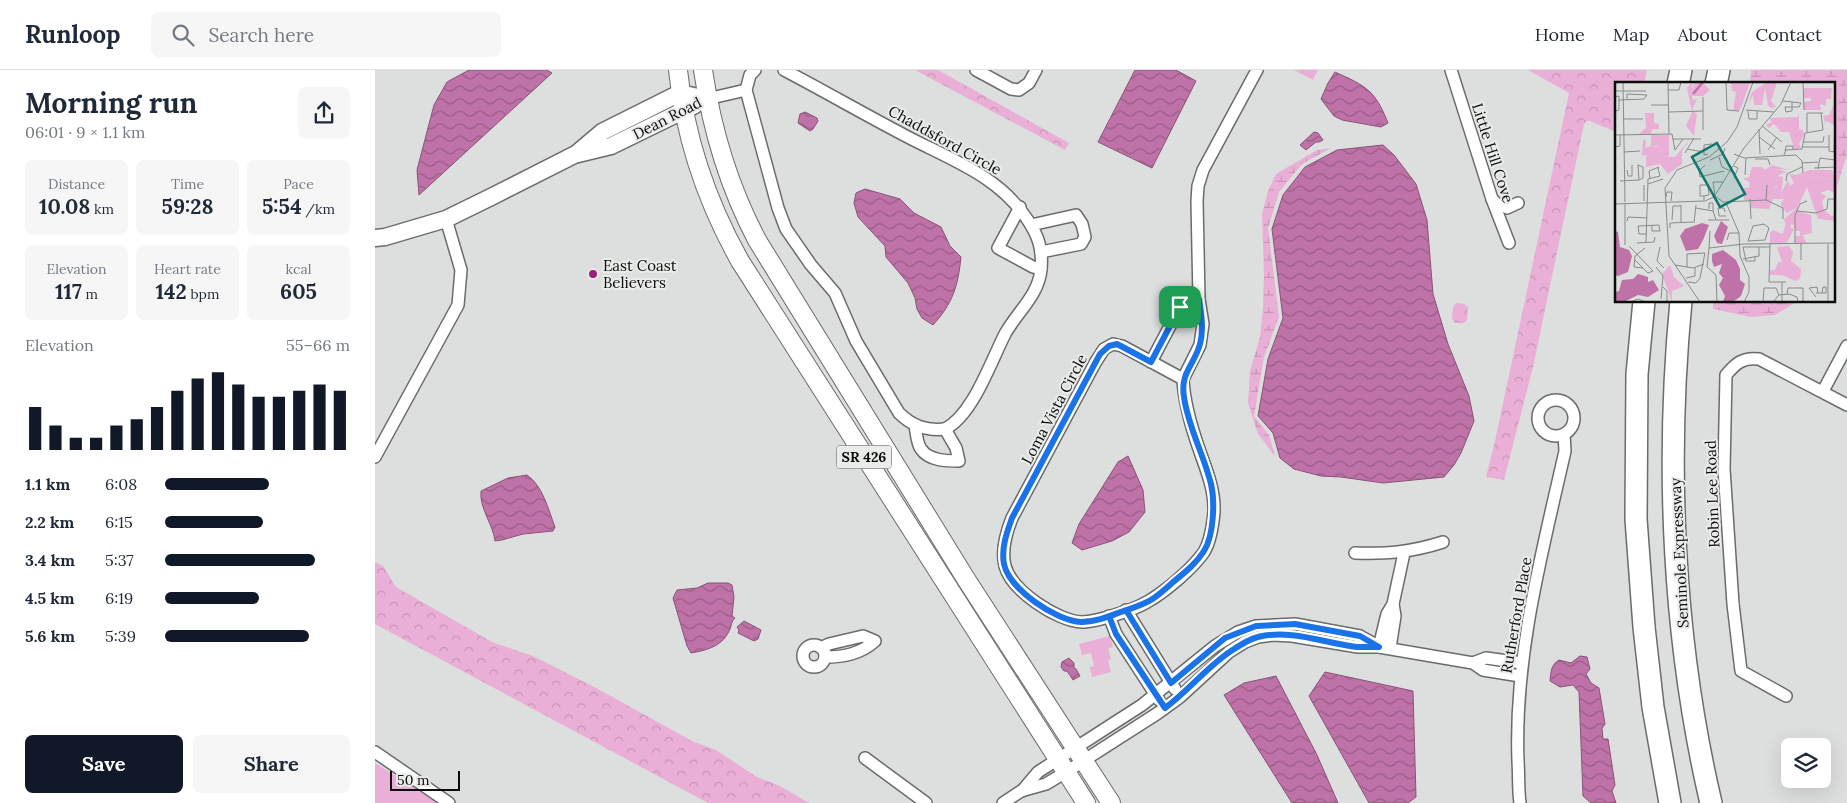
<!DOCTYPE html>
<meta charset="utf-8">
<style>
body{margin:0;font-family:Lora,serif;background:#f6f6f7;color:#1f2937;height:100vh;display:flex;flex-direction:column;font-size:19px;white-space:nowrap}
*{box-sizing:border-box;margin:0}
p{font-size:16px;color:#747a83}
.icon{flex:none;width:28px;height:28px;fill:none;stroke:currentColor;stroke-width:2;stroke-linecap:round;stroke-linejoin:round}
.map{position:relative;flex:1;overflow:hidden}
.panel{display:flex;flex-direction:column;background:#fff;width:375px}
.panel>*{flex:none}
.tools{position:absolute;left:1406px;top:668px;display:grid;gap:10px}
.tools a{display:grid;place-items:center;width:50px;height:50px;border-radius:8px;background:#fff;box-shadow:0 5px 20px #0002;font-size:25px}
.scale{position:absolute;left:15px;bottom:12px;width:70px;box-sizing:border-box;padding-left:5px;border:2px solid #0b0c0b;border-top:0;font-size:14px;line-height:18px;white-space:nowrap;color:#0b0c0b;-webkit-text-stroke:4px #eaecea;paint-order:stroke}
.pin{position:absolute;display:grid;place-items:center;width:42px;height:42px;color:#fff;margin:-21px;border-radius:10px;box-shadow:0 2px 8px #0006}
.round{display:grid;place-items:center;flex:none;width:52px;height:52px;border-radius:8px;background:#f6f6f7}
.overview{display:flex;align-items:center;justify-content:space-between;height:85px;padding:0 25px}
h1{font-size:28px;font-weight:700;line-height:38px}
.metrics{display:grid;grid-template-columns:repeat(3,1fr);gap:8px;height:85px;padding:5px 25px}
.metrics div{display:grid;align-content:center;border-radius:8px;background:#f6f6f7;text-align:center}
.metrics b{font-size:21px;font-weight:700}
.metrics small{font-size:14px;font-weight:400}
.metrics p{font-size:14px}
.chart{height:140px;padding:10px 25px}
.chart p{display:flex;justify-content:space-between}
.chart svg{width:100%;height:90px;margin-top:5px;stroke:#111827;stroke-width:6}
.action{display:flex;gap:10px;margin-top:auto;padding:10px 25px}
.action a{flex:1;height:58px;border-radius:8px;background:#111827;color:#fff;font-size:20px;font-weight:700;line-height:58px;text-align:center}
.action a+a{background:#f6f6f7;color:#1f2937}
ul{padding:0 25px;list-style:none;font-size:16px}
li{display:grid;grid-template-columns:80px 60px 1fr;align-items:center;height:38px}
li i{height:12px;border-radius:6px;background:#111827}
header{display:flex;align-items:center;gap:30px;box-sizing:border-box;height:70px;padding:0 25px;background:#fff;border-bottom:1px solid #e0e1e3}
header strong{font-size:24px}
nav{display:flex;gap:28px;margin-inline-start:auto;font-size:18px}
.search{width:350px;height:45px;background:#f6f6f7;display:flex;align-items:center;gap:12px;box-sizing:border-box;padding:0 18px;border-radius:8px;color:#747a83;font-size:19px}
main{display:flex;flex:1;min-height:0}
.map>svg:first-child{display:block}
.green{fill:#eaafd6}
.forest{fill:url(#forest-crowns)}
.wetland{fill:url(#wetland-marsh)}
.water{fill:url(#water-waves);stroke:#895378}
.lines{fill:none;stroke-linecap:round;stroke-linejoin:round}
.minor-casing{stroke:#6a6c6a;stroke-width:14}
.secondary-casing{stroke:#6a6c6a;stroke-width:19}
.primary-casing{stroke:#6a6c6a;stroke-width:20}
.motorway-casing{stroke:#6a6c6a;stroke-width:24}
.minor{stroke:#fff;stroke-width:11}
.secondary{stroke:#fff;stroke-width:16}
.primary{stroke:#fff;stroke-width:18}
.motorway{stroke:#fff;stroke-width:21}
.route-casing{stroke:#fff;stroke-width:10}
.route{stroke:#1a73e8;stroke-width:6}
.poi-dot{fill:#99227c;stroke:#eaecea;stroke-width:2}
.labels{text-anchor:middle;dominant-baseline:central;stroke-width:4;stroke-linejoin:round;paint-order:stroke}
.shield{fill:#eaecea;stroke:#4e4f4e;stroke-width:1}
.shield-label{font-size:14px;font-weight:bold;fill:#0b0c0b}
.street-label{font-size:15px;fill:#0b0c0b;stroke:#eaecea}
.poi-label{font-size:15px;fill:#0b0c0b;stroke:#eaecea;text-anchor:start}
.inset-river{fill:none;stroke:#bf72a7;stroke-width:2.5}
.inset-road{fill:none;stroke:#888b89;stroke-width:1}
.view{fill:#0f766e;fill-opacity:0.15;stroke:#0f766e;stroke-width:2.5}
.inset-edge{fill:none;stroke:#0b0c0b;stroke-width:2.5}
</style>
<header>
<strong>Runloop</strong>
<div class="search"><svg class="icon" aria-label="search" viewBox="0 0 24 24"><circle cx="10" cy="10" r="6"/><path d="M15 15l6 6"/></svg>Search here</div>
<nav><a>Home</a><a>Map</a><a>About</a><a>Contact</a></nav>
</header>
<main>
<section class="panel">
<div class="overview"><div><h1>Morning run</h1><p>06:01 · 9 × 1.1 km</p></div><a class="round"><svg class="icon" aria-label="share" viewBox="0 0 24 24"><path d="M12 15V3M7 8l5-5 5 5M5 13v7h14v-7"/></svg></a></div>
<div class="metrics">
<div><p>Distance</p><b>10.08<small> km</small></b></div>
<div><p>Time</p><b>59:28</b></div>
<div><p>Pace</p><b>5:54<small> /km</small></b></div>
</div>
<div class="metrics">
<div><p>Elevation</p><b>117<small> m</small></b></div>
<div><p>Heart rate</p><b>142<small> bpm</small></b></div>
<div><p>kcal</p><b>605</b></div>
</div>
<div class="chart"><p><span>Elevation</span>55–66 m</p>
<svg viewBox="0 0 160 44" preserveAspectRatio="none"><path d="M5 44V23M15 44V32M25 44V38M35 44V38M45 44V32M55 44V29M65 44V23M75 44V15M85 44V9M95 44V6M105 44V12M115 44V18M125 44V18M135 44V15M145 44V12M155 44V15"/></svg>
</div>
<ul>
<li><b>1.1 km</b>6:08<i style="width:56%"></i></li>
<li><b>2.2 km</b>6:15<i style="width:53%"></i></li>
<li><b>3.4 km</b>5:37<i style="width:81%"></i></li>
<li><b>4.5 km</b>6:19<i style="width:51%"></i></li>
<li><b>5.6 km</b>5:39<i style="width:78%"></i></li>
</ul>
<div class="action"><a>Save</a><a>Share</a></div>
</section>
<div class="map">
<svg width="1472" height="733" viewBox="0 0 1472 733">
<defs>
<pattern id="forest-crowns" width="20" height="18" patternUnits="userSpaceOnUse" patternTransform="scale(1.25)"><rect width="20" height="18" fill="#eaafd6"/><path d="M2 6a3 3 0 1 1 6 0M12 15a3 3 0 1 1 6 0" fill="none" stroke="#c795b6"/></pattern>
<pattern id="wetland-marsh" width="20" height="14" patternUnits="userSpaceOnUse" patternTransform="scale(1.25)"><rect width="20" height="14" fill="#eaafd6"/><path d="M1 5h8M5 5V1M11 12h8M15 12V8" fill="none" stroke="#c795b6"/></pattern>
<pattern id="water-waves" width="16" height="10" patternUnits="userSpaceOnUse" patternTransform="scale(1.25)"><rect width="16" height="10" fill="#bf72a7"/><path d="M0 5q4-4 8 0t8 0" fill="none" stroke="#995c86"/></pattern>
</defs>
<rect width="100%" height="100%" fill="#dcdfdd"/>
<!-- green -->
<g class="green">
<path d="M919 0H943L938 10Z"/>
<path d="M735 566 738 577 733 578 736 589 733 590 736 602 717 607 715 597 719 596 716 583 707 585 704 574Z"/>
<path d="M0 693 65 733H0Z"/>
</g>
<!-- forest -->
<g class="forest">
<path d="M540 0H563L694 73 690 80Z"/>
<path d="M1153 0H1272L1269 14H1241V62L1215 51H1212L1209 54 1158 297 1129 410 1111 407 1120 371 1194 23Z"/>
<path d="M1081 233 1089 234 1093 237 1092 250 1089 253H1080L1077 249 1078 237Z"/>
<path d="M0 492 8 496 21 517 117 572 158 586 223 619 317 671 341 680 382 707 405 716 434 733H333L0 554Z"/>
</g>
<!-- wetland -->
<g class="wetland">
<path d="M1376 0H1472V85L1462 116 1461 143 1458 150V14H1375Z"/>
<path d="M956 78 927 94 904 122 893 158 904 247 889 287 879 346 894 365 900 386 883 364 873 333 875 301 885 267 888 238 889 204 887 144 893 121 901 104 942 80Z"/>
<path d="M1338 231H1423L1400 245 1376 247 1338 239Z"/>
</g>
<!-- water -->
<g class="water">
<path d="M94 0H172L177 3 44 125 42 100 59 35 72 12Z"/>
<path d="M760 0H801L821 11 777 98 723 72Z"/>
<path d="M960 2C991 16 1000 20 1013 53L1006 57 967 50 959 46 946 29 953 13Z"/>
<path d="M430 42 442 48 443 51 438 59 435 61 423 53 425 44Z"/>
<path d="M939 62 943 63 948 70 944 72H941L931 80 925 75Z"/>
<path d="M1008 75 1019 85 1041 114 1052 150 1058 224 1073 274 1094 326 1099 351 1086 383 1079 395 1069 407 1008 413 966 407 946 406 919 399 905 388 898 363 883 346 893 289 908 248 897 159 908 125 930 97 962 80Z"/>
<path d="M490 119 525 129 539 143 566 157 575 176 586 187C583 216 578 233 558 255L547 248 542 239 540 228 533 213 511 187 510 176 483 147 479 133 481 123Z"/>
<path d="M753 386 768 420 770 442 754 462 737 471 707 480 697 473 704 454 743 392Z"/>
<path d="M152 405C168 416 173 439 180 457L178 461 148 464 127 470 120 471C118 454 104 438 106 421L133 408Z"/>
<path d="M333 513H353L357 515 359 527 357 546 360 548C356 552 357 554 355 559 348 576 333 580 316 583L312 576 298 528 302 520 322 518Z"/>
<path d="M369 551 386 560 383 569 379 571 363 563 364 560 362 557Z"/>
<path d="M1205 586 1212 587 1215 599 1211 604 1216 613 1224 618 1230 654 1227 658 1228 669H1233L1240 715 1237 721 1241 733H1216L1208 726 1204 622 1198 615 1185 617 1175 611C1176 601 1176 595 1184 590L1196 593Z"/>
<path d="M694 588 699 593V598L701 599 705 606 698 610 692 601H689L686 597 687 592Z"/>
<path d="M950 602 1038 621 1041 727 1033 733H994L934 626Z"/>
<path d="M901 606 942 685 963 733H917L849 625 869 613Z"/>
</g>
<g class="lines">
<!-- minor casing -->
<g class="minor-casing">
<g id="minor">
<path d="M380 0 375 5 371 20 403 138 411 159 436 195 460 223 481 271 524 343C537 356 551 361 570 359"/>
<path d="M409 0C449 21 489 44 529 65 574 89 623 105 652 149 663 165 668 179 666 199 664 225 642 242 630 264 616 291 598 345 570 359L581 378 584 391C572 391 554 391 546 379 542 374 541 362 540 355"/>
<path d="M601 0 636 19 644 20 654 13 661 0"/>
<path d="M1076 0 1117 129 1134 173"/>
<path d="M332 29 371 20"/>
<path d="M1117 129 1122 134 1132 138 1143 133"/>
<path d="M645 137 623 178 658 197 666 199"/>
<path d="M656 155 701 145 707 154 710 167 706 174 666 182"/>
<path d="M738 274 747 276 808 309C809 333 816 356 824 379 831 399 840 420 839 442 838 453 835 472 829 482 817 499 790 522 772 532 759 540 721 552 707 552 682 551 637 521 630 496 626 480 631 463 637 448L720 293 729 279Z"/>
<path d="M776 292 805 237C811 230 815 229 824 229"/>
<path d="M808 309 825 275 828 254 824 229 822 131 823 116 828 100 882 0"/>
<path d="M1448 321 1472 276"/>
<circle cx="1181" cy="348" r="18"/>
<path d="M0 387 83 235 86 200 71 149"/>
<path d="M980 483C1013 484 1037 482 1068 472"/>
<path d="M751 540 800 619"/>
<path d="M734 546 741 564 784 630"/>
<circle cx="439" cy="586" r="11"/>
<path d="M1004 577 1012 544 1018 534 1029 483"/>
<path d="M446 578 454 574 488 566 500 571C485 584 469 587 450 587"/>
<path d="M1015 578 1020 546 1018 534"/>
<path d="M1098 593 1111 588 1147 593"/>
<path d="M1411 626 1366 601 1358 534 1349 399 1351 305C1361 293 1368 287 1384 289L1472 335"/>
<path d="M0 682 74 733"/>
<path d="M490 688 551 733"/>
<path d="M647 721 663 702 767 635 840 576 863 562 881 556 920 554 985 566 1003 576"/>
<path d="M628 733 646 721 671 714 691 702 783 643 805 627 854 582 870 572 883 567 898 565 917 566 983 577H1004L1098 593 1108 600 1145 606"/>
<path d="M1145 733C1143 719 1144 705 1143 691 1139 586 1167 483 1190 381L1189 364"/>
</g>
</g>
<!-- secondary casing -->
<g class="secondary-casing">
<g id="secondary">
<path d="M203 84 236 76 320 35"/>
<path d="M0 168 10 167 71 149 116 127 201 84 227 62 305 23 332 29"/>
</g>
</g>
<!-- primary casing -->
<g class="primary-casing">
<g id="primary">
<path d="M303 0C310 68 332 132 365 191L711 733"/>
<path d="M328 0C337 61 353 115 382 170L591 509 736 733"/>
</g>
</g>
<!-- motorway casing -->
<g class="motorway-casing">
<g id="motorway">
<path d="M1303 14 1306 0"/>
<path d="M1341 14 1344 0"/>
<path d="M1269 231 1262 304 1261 449 1269 557 1278 637 1295 733"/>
<path d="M1306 231C1290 396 1298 571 1336 733"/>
</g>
</g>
<!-- minor -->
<use href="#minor" class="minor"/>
<!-- secondary -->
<use href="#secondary" class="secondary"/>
<!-- primary -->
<use href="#primary" class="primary"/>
<!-- motorway -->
<use href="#motorway" class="motorway"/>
</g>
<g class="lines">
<!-- route casing -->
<g class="route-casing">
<path id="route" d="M805 237 776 292 742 274 734 276 725 284 637 448C632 462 626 478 629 494 634 519 681 551 706 552 722 552 737 545 751 540L796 613 850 568 881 556 920 554 985 566 1004 577C997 577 989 577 982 577 950 573 915 559 883 567 874 569 865 575 856 581 833 596 813 621 790 638L741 564 734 546C746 542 759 538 770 533 780 529 789 520 797 513 809 503 821 494 829 481 839 465 840 431 836 414 829 385 813 357 809 327 805 302 819 296 825 274 829 259 826 244 824 229 815 228 811 230 805 237"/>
</g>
<!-- route -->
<use href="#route" class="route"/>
</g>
<!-- markers -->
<circle class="poi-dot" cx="218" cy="204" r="5"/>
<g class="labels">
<!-- shield labels -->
<rect class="shield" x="461.5" y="375.5" width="55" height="23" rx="4"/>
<g class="shield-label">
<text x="489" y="387">SR 426</text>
</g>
<!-- street labels -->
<g class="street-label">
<text transform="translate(292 48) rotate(-27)">Dean Road</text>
<text transform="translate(570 70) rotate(29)">Chaddsford Circle</text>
<text transform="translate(1118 83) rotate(72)">Little Hill Cove</text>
<text transform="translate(679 339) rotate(-62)">Loma Vista Circle</text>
<text transform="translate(1337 424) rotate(-92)">Robin Lee Road</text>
<text transform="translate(1304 483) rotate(-93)">Seminole Expressway</text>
<text transform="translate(1141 545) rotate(-80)">Rutherford Place</text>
</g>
<!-- poi labels -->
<g class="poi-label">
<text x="228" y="195">East Coast<tspan x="228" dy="17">Believers</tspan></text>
</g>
</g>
<!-- overview -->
<g transform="translate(1240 12)">
<rect width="220" height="220" fill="#dcdfdd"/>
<path d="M189 6H217L216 17H211V24L205 22 206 28H189V20L196 19V16H189ZM30 31H39V41L44 42V47H37L36 52H24L31 46ZM36 53H54V74H48L42 64 37 65 35 72 27 74 28 58H31L30 66 36 64ZM162 94 168 95 166 113 169 117H158L154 127 136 126 135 118H129V106H134L135 99 151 95V101L154 98 159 106 163 104ZM183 125 182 129 196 133 197 151 188 153 191 161 180 162V154H185V149H180L179 143 170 141 169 137Z" fill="#eaafd6"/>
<path d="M157 83 174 88 163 87 151 95 134 100 128 97 134 95 137 85H147L150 88ZM195 88H217L220 97 181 93ZM55 183 59 195 69 204 57 209V220L47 192Z" fill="#eaafd6"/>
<path d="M77 0 78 7 80 0H87L95 8 88 14H77L78 18 82 17 77 28 82 32 79 54 71 44 77 30 72 6ZM116 0H135L125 28 118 29 121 10 117 9ZM152 0H162L156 19 161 25 156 26 153 23 150 6 147 23H139L138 13 133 22 137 10ZM220 20V43L211 39V43L208 34 214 33ZM184 31V47L188 48 189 53 184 62 186 65 180 68 174 50H166L159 42 154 46 151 43 157 40 154 36 183 35ZM74 58 67 69V82L53 92 45 82 31 85V75L37 65H43L48 74 60 75ZM163 87 171 90 162 94 163 103 158 106 154 98 151 102V95ZM174 92 220 97V111L213 108 205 111 211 114 207 120 209 128 216 134 220 133V139L203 137 192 105 183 125 172 131 167 125 166 120 169 118 166 111 173 98 175 104 179 101ZM171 140H177L175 145 179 147 171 162H155V151L158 148 168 152ZM174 164 178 170 176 179 186 187 185 197 180 199 167 193H155V188H160L163 180H167L162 165Z" fill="#eaafd6"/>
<path d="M106 139 113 145 107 162 102 161 99 154ZM87 141 94 143 88 158 83 167 71 169 65 154 70 147ZM0 149 3 150 5 165 14 168 17 174 13 190 3 194 0 193ZM108 168 121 178 125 187V198L130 202 126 214 118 220H108L110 214 104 203 108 196 104 191 107 182 99 185 97 179V172ZM23 192 33 195V200L38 198 44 208 33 215 23 213 9 220H0V210L4 209 7 198 18 197Z" fill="#bf72a7"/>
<path class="inset-river" d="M78 12 88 0"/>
<path class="inset-road" d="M8 0 10 120M53 0 54 52M111 0 112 28 124 29M188 0 189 28M53 8H64L66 0M0 9H31M0 15 4 14V28L0 29M88 15V48M4 18 29 17 32 13 12 12V17M168 19 186 21 184 25H170L171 30 177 29V20M36 23H53M131 28 159 30M133 29 134 37H142V29M54 30 88 29M8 37H28M147 44 167 60M144 47 145 72M192 50V31H208M0 53 57 52 60 68 68 57M214 53V69L220 70M144 55 160 67M58 57H86M188 60H208L209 54M0 65 5 64V53M188 65H214M72 67 89 70M153 68 162 55M170 69 171 64H178V68M9 70 25 69M219 70 220 54M70 71 79 56M93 72 89 73V63L97 62M119 72 129 76 181 73 187 79 188 91M169 73 171 68 187 67 190 51 208 48 206 31M104 75 107 85 120 91M140 77H153L155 83M95 78 108 72 110 66M187 81 203 80M23 83 28 85V96L24 98ZM90 83 84 89 85 95 109 89M119 84 123 86 119 96M199 86 220 85M203 87 205 76 220 78M12 88 13 94H17V83M130 93 131 76M33 97 45 94 43 86M35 97 34 89 44 85M5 99 24 98M171 99 172 92 187 85M33 102 48 97M29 103V119M100 114 98 100H108M100 114 112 123 124 151 125 174 134 195V210L129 220M51 115 52 110H57L56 119M135 117 136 137M89 118V114L94 113 93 103H85V114H89M151 118 152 103M109 120 151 118 168 126V137M10 121V163M0 122 90 119 99 115 129 66 166 22 176 0M66 123V141M81 126 98 129 101 138M94 127V121H98V129M182 129 201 131 212 127 213 117H220M110 130 109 126H103L104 134H111M57 138 58 124H66M93 138H114M12 139 13 135 32 136M79 141 81 123M149 142 154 146 150 158 133 159 138 144ZM55 146V141L78 140M32 152H24L23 144H24L44 143V144L45 149H37V144M112 158 114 151H124M31 160 33 97M22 161 39 160 40 155M155 162 154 200H171M180 162V133L185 122 192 119M186 162V178M213 162V220M14 164 38 189M45 165 42 179 49 186M94 166 95 149M140 174V179H131L128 165H155M128 177 144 174V165M20 178 33 191 38 189M60 183 78 186 89 182M41 185 48 194 46 217M72 185V172L90 171 85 196 81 201 73 200M28 186 19 185 20 174 30 166M71 196 80 194V185M48 205 52 209V220M201 211H211V205H208L207 211M172 212 173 206H188V220M201 215 194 206 202 205 203 211M16 220 23 217 31 220M85 220 54 174 50 106 62 88 94 75 112 60 122 45 138 0M102 220 101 193 92 185 94 166 129 162 220 161M148 220 149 206H161L164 213M158 220 164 213 174 212 182 215 183 220M167 220V200"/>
<path class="view" d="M102 61 130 112 105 125 77 75Z"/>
<rect width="220" height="220" class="inset-edge"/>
</g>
</svg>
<div class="tools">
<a><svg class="icon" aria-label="layers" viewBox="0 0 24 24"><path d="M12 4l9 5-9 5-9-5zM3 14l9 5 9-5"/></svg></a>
</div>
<div class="scale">50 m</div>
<div class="pin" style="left:805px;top:237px;background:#1e9e55"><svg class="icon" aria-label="arrive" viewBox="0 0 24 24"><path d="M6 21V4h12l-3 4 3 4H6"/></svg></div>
</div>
</main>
